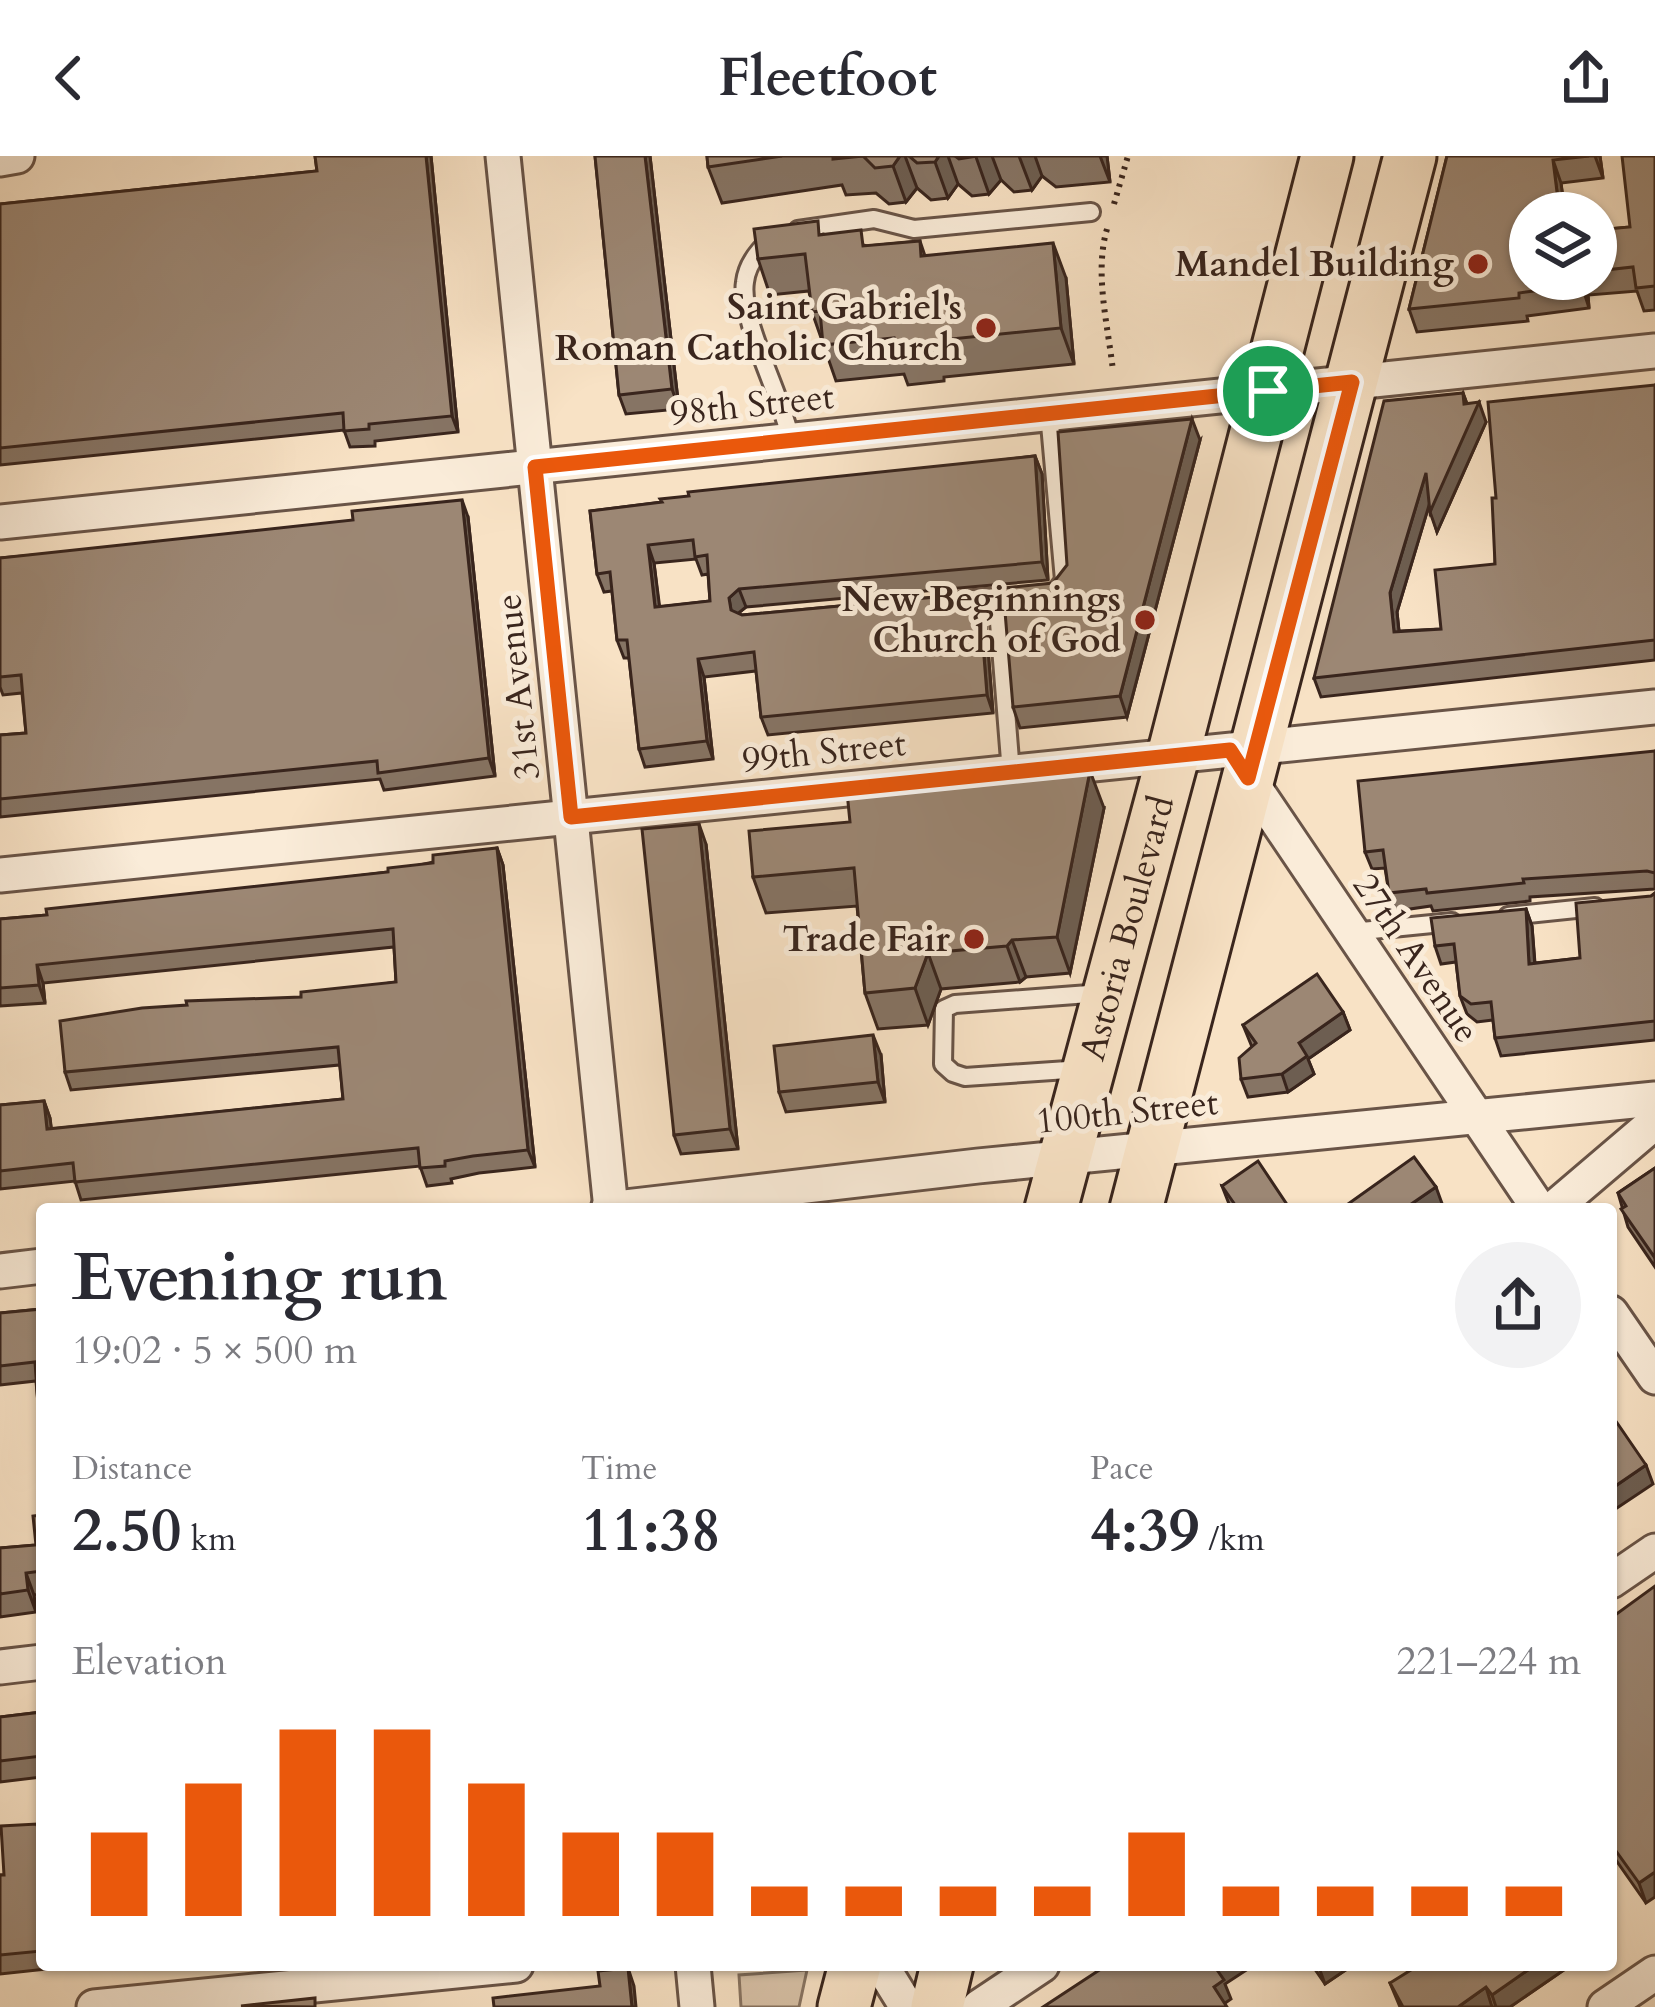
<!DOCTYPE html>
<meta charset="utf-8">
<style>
body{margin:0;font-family:Cardo,serif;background:#f2f2f3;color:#2b2b33;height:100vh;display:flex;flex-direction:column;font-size:45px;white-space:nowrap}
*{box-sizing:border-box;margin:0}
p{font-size:39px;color:#7c7c81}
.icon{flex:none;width:66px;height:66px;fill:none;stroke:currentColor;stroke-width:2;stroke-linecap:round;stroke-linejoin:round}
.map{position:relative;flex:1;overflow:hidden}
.panel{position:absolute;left:36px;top:1047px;width:1581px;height:768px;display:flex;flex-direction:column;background:#fff;border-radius:12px;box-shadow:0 3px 9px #0004}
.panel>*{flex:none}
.buttons{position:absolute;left:1509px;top:36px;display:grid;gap:24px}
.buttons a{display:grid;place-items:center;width:108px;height:108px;border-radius:50%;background:#fff;box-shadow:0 3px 9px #0004;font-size:60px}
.pin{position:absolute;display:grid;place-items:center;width:102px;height:102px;color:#fff;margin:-51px;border:6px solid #fff;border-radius:50%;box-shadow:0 3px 12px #0007}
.round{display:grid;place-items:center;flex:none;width:126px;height:126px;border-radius:63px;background:#f2f2f3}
.headline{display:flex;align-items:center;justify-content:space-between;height:204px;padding:0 36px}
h1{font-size:66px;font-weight:700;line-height:90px}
.figures{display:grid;grid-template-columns:repeat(3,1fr);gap:18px;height:204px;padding:12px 36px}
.figures div{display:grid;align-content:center}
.figures b{font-size:60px;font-weight:700}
.figures small{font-size:33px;font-weight:400}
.figures p{font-size:33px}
.chart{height:336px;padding:24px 36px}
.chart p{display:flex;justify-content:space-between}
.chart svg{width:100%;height:216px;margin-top:12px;stroke:#ea580c;stroke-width:6}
header{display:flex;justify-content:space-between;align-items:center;height:156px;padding:0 36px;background:#fff;font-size:54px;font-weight:700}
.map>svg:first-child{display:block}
.green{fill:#d8c2a8;stroke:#887462;stroke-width:3}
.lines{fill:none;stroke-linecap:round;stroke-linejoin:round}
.service-casing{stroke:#695447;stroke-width:22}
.minor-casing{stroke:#695447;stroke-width:39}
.primary-casing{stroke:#39251d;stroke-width:57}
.path{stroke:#39251d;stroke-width:6;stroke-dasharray:3 6;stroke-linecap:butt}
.service{stroke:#faecd9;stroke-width:16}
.minor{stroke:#faecd9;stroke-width:33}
.primary{stroke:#f8e2c5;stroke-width:51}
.wall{fill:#867464;stroke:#39251d;stroke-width:3;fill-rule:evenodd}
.shaded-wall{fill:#6d5e51;stroke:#39251d;stroke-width:3}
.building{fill:#9c8774;stroke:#39251d;stroke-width:3;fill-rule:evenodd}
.route-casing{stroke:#fff;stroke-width:24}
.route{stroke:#ea580c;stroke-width:15}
.poi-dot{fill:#8f2418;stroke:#faecd9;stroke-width:4.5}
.labels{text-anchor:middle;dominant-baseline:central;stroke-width:10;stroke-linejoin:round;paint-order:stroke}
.poi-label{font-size:36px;font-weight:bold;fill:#39251d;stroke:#faecd9;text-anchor:end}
.street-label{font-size:36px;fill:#39251d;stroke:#faecd9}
</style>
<header><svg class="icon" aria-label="back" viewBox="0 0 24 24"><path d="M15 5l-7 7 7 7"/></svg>Fleetfoot<svg class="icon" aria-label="share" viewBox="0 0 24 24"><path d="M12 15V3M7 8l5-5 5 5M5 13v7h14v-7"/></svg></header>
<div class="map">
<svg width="1655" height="1851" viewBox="0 0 1655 1851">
<rect width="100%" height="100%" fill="#f8e2c5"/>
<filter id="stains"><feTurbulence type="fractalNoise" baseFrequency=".00167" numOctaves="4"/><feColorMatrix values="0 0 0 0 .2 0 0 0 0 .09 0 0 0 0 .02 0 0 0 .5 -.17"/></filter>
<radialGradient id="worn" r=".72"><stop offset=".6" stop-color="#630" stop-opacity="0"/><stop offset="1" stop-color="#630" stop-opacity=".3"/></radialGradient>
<!-- green -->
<path class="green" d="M807 1814 799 1851H741L739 1819Z"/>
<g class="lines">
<!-- service casing -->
<g class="service-casing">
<g id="service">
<path d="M798 74 874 63 914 73 1091 56"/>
<path d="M769 85C757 96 747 109 745 126 739 162 782 241 791 284"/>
<path d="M1049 257 1064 424 1057 434"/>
<path d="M963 444 997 441 1011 617"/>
<path d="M1508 760 1595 751"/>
<path d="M1352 776 1452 766"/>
<path d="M1082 913 965 921 953 917 943 908 944 853 955 848 1102 837"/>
</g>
</g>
<!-- minor casing -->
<g class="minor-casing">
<g id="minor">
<path d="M503 0 611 1053"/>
<path d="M0 3 17 0"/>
<path d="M0 366 1655 195"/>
<path d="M1244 616 1539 1053"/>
<path d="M0 719 1655 551"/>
<path d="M608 1053 978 1010 1655 943"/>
<path d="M1553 1053 1655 966"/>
<path d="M0 1115 42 1110"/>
<path d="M1611 1157 1655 1221"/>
<path d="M1611 1425 1655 1395"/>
<path d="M0 1511 42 1506"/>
<path d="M693 1809 697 1851"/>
<path d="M881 1809 907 1851"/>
<path d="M94 1851 516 1809"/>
<path d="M979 1851 1042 1809"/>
<path d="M1605 1851 1655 1817"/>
</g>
</g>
<!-- primary casing -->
<g class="primary-casing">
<g id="primary">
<path id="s1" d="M1051 1053 1173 600 1327 0"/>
<path d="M1136 1053 1410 0"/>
<path d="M844 1851 855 1809"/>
<path d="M937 1851 947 1809"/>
</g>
</g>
<!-- path -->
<g class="path">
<path d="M1114 48 1128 0"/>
<path d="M1107 73C1094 117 1108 169 1113 215"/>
</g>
<!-- service -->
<use href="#service" class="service"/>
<!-- minor -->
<use href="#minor" class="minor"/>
<!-- primary -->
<use href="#primary" class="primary"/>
</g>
<!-- wall -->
<g class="wall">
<path d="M315 0H431L458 276 375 285V290L350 291 344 274 0 309V48L317 15Z"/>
<path d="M595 0H650L679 253 626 258 619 239Z"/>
<path d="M707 0H1107L1110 26 1056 31 1042 20 1032 34 1014 36 1001 24 989 38 972 40 958 28 948 42 931 44 917 32 906 46 889 48 876 37 846 39 842 29 722 47 708 11Z"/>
<path d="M1447 0H1600L1603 22 1561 27 1564 52 1530 123H1596V74L1630 71 1655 0V154L1644 155 1637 135 1588 139 1589 152 1527 160 1528 165 1417 176 1409 153Z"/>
<path d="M823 78 867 90 920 85 925 100 1066 122 1074 208 944 221V225L908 229 904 218 836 225 812 156 809 135 770 139 758 103Z"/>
<path d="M1655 229V504L1321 541 1314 522 1463 237 1467 248 1486 266 1437 376 1429 349 1397 456 1399 475 1441 473 1495 408 1496 342Z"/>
<path d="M1200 284 1127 561 1020 572 1013 551 1053 427Z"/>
<path d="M1035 300 1042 318 1048 424 746 451 738 457 742 459 979 437 985 455 993 557 768 579 761 561 756 515 704 521 713 603 645 611 639 593 629 502H624L617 484 612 435 604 436 597 418 590 355ZM696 403 702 419 708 418 710 445 659 451 654 407Z"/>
<path d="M468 361 495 620 384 634 380 623 0 661V579L26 577 22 537 3 539 0 531V402Z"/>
<path d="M1655 595V733L1530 741V745L1433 755 1431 750 1396 755 1389 737 1385 712 1372 713 1365 696Z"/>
<path d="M1104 652 1070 817 1026 821 1020 826 941 833 928 869 878 873 865 837 857 750 766 757 753 721Z"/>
<path d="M706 688 738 993 681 998 674 979Z"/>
<path d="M497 692 503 709 535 1011 479 1017 451 1023 452 1027 427 1030 420 1010 81 1044 75 1025 0 1033V949L44 945 50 962 51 973 343 943 340 909 71 934 65 916 301 841 396 826 394 791 43 827 45 847 0 850V763L47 759 388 716Z"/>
<path d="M1655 737V884L1501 900 1495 882 1493 864 1477 866 1467 858 1460 840 1456 806 1441 808 1435 790 1526 753 1532 770 1535 807 1580 802Z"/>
<path d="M1343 856 1350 874 1308 903 1314 918 1288 936 1248 941 1241 923 1252 891 1243 869Z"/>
<path d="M881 899 885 946 786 956 779 936Z"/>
<path d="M1655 1012V1111L1628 1071 1618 1037Z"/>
<path d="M1222 1030 1290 1053H1231Z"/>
<path d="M42 1153V1260L38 1248 36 1225 0 1229V1157Z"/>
<path d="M42 1359V1438L34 1439 36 1456 0 1461V1392L36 1389Z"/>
<path d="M1611 1462 1646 1747 1611 1697Z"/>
<path d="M42 1556V1621L0 1626V1561Z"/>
<path d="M37 1668 42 1681V1809H84L0 1818V1719H4Z"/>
<path d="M1312 1809H1353L1325 1828Z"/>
<path d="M1571 1809 1510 1851H1400L1390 1827Z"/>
</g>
<!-- shaded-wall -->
<g class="shaded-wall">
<path d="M426 0H431L458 276 452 260Z"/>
<path d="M645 0H650L679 253 672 233Z"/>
<path d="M900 0H905L917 32 906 46 893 10Z"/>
<path d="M939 0H948L958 28 948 42 935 6Z"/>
<path d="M977 0H992L1001 24 989 38 976 1Z"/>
<path d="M1019 0H1035L1042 20 1032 34Z"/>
<path d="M1100 0H1107L1110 26Z"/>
<path d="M1595 0H1600L1603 22Z"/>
<path d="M1553 4 1561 27 1565 57 1559 52Z"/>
<path d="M1053 87 1066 122 1074 208 1061 172Z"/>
<path d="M1580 123H1582L1588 139 1589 152Z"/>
<path d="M1463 237 1470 256 1479 246 1486 266 1437 376 1430 356 1464 248Z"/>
<path d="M1192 263 1200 284 1127 561 1120 540Z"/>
<path d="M1035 300 1042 318 1048 424 1042 406Z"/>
<path d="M1426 317 1433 336 1397 456 1401 495 1394 476 1390 437Z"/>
<path d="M462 344 468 361 495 620 489 602Z"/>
<path d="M648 389 654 407 662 469 655 451Z"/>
<path d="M739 433 746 451 735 460 731 454 729 442Z"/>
<path d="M979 437 985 455 993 557 987 539Z"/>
<path d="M698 503 704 521 713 603 707 585Z"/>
<path d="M1090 615 1104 652 1070 817 1057 781Z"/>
<path d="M699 668 706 688 738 993 730 973Z"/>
<path d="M497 692 503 709 535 1011 528 994Z"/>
<path d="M1526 753 1532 770 1536 825 1529 808Z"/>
<path d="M1012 784 1026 821 1020 826 1007 790Z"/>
<path d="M928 797 941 833 928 869 915 832Z"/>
<path d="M37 809 43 827 45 847 39 829Z"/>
<path d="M1343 856 1350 874 1308 903 1314 918 1288 936 1282 918 1299 887Z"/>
<path d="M873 879 881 899 885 946 878 926Z"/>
<path d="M44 945 50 962 54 991 47 973Z"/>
<path d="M1436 1031 1444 1053H1404Z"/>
<path d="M1646 1309 1653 1328 1611 1356V1333Z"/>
<path d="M26 1417 34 1439 36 1456 28 1434Z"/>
<path d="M1655 1716V1741L1646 1747 1639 1727Z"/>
<path d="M1218 1809H1254L1225 1828 1231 1843 1221 1850 1214 1831 1215 1811Z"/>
<path d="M1318 1809H1353L1325 1828Z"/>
<path d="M1535 1809H1571L1510 1851H1496L1492 1839Z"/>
<path d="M628 1812 634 1830 636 1851H632Z"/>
<path d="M1486 1831 1492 1851H1458Z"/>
</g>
<!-- building -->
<g class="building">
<path d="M315 0H426L452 260 369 268V273L344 275 343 257 0 292V48L317 15Z"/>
<path d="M595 0H645L672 233 619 239Z"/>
<path d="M707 0H782L708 11Z"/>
<path d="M833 0H900L893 10 875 12 863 0 833 3Z"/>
<path d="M909 0H939L935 6 917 7Z"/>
<path d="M955 0H977L959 3Z"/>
<path d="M1447 0H1589L1553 4 1559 52 1572 51 1573 57H1530V123H1580L1581 129 1519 137V142L1409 153Z"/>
<path d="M1622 0H1655V130L1636 132 1633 111 1596 115V74L1630 71Z"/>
<path d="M818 65 819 79 861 74 863 90 920 85 921 100 1053 87 1061 172 931 185 932 190 895 194 894 182 823 189 820 155 812 156 805 98 758 103 754 73Z"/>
<path d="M1655 229V484L1314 522 1384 245 1463 237 1464 248 1479 246 1430 356 1426 317 1390 437 1394 476 1441 473 1435 414 1495 408 1492 342H1496L1488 246Z"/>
<path d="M1192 263 1120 540 1013 551 1003 432 1053 427 1067 409 1058 276Z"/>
<path d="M1035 300 1042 406 739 433 729 442 731 454 742 459 979 437 987 539 761 561 754 496 698 503 707 585 639 593 627 484H617L610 416 597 418 590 355 662 346 660 343 689 340 688 336ZM693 384 695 401 707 399 710 445 655 451 648 389Z"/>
<path d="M462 344 489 602 378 617 377 605 0 643V579L26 577 21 519 0 521V402L353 364 352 355Z"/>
<path d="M1655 595V717L1647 715 1523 723 1524 727 1427 737 1426 733 1389 737 1383 694 1365 696 1358 625Z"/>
<path d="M1090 615 1057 781 1012 784 1007 790 928 797 915 832 865 837 854 712 753 721 749 675 850 666 847 636Z"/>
<path d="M699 668 730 973 674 979 642 673Z"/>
<path d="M497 692 528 994 473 1000 445 1005V1010L420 1012 418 992 75 1026 73 1007 0 1015V949L44 945 47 973 343 943 338 891 65 916 60 865 142 852 187 849 186 845 301 841V836L396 826 393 773 37 809 39 829 0 832V763L47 759 46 753 388 716V712L433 707V699Z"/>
<path d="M1655 737V865L1495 882 1491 846 1471 848 1460 840 1454 788 1435 790 1431 762 1526 753 1529 808 1580 802 1576 747 1651 740Z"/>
<path d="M1317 818 1343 856 1299 887 1307 900 1282 918 1241 923 1239 902 1256 887 1243 869Z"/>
<path d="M873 879 878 926 779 936 774 890Z"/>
<path d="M1414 1001 1436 1031 1404 1053H1341Z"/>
<path d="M1258 1005 1290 1053H1238L1222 1030Z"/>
<path d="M1655 1012V1102L1621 1053 1626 1050 1618 1037Z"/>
<path d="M42 1153V1248H38L35 1206 0 1210V1157Z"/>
<path d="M1611 1258 1646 1309 1611 1333Z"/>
<path d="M42 1359V1415L26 1417 28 1434 0 1438V1392L36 1389 33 1360Z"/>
<path d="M1655 1430V1716L1639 1727 1611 1688V1462Z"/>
<path d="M42 1556V1600L0 1605V1561Z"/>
<path d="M37 1668 42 1701V1795L0 1799V1719H4L1 1670Z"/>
<path d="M1107 1809H1218L1215 1811 1224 1824 1214 1831 1227 1851H1043Z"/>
<path d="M1419 1809H1535L1492 1839 1486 1831 1458 1851H1403L1390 1827Z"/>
<path d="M628 1812 632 1851H494L493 1842 600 1830 598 1815Z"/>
<path d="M315 1842V1851L241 1850Z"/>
</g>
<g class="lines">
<!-- route casing -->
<g class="route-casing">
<path id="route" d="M1352 226 1248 622 1230 594 571 661 535 311Z"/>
</g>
<!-- route -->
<use href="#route" class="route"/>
</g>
<!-- markers -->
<g class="poi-dot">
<circle cx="1478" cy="108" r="12"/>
<circle cx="986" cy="172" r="12"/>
<circle cx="1145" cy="464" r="12"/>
<circle cx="974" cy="783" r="12"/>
</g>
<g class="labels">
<!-- poi labels -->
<g class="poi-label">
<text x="1454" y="108">Mandel Building</text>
<text x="962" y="151">Saint Gabriel's<tspan x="962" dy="41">Roman Catholic Church</tspan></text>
<text x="1121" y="443">New Beginnings<tspan x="1121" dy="41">Church of God</tspan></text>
<text x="950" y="783">Trade Fair</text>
</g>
<!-- street labels -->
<g class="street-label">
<text transform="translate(752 249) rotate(-6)">98th Street</text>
<text transform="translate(518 531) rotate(-96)">31st Avenue</text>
<text transform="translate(824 596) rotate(-6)">99th Street</text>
<text stroke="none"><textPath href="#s1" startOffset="291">Astoria Boulevard</textPath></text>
<text transform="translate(1416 802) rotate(56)">27th Avenue</text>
<text transform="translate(1127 956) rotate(-6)">100th Street</text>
</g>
</g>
<rect width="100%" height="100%" filter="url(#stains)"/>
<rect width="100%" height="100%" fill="url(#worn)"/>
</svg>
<div class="buttons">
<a><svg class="icon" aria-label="layers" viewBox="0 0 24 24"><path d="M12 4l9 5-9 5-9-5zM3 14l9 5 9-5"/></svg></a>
</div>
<div class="pin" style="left:1268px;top:235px;background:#1e9e55"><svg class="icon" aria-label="arrive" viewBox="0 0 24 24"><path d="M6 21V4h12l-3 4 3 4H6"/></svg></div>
<section class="panel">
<div class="headline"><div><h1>Evening run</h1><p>19:02 · 5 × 500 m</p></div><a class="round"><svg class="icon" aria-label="share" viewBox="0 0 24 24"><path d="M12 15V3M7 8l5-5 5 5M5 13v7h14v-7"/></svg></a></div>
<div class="figures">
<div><p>Distance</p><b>2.50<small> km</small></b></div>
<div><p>Time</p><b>11:38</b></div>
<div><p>Pace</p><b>4:39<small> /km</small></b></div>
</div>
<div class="chart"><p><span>Elevation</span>221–224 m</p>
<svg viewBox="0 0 160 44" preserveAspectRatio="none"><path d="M5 44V27M15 44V17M25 44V6M35 44V6M45 44V17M55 44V27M65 44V27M75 44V38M85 44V38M95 44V38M105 44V38M115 44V27M125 44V38M135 44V38M145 44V38M155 44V38"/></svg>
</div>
</section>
</div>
